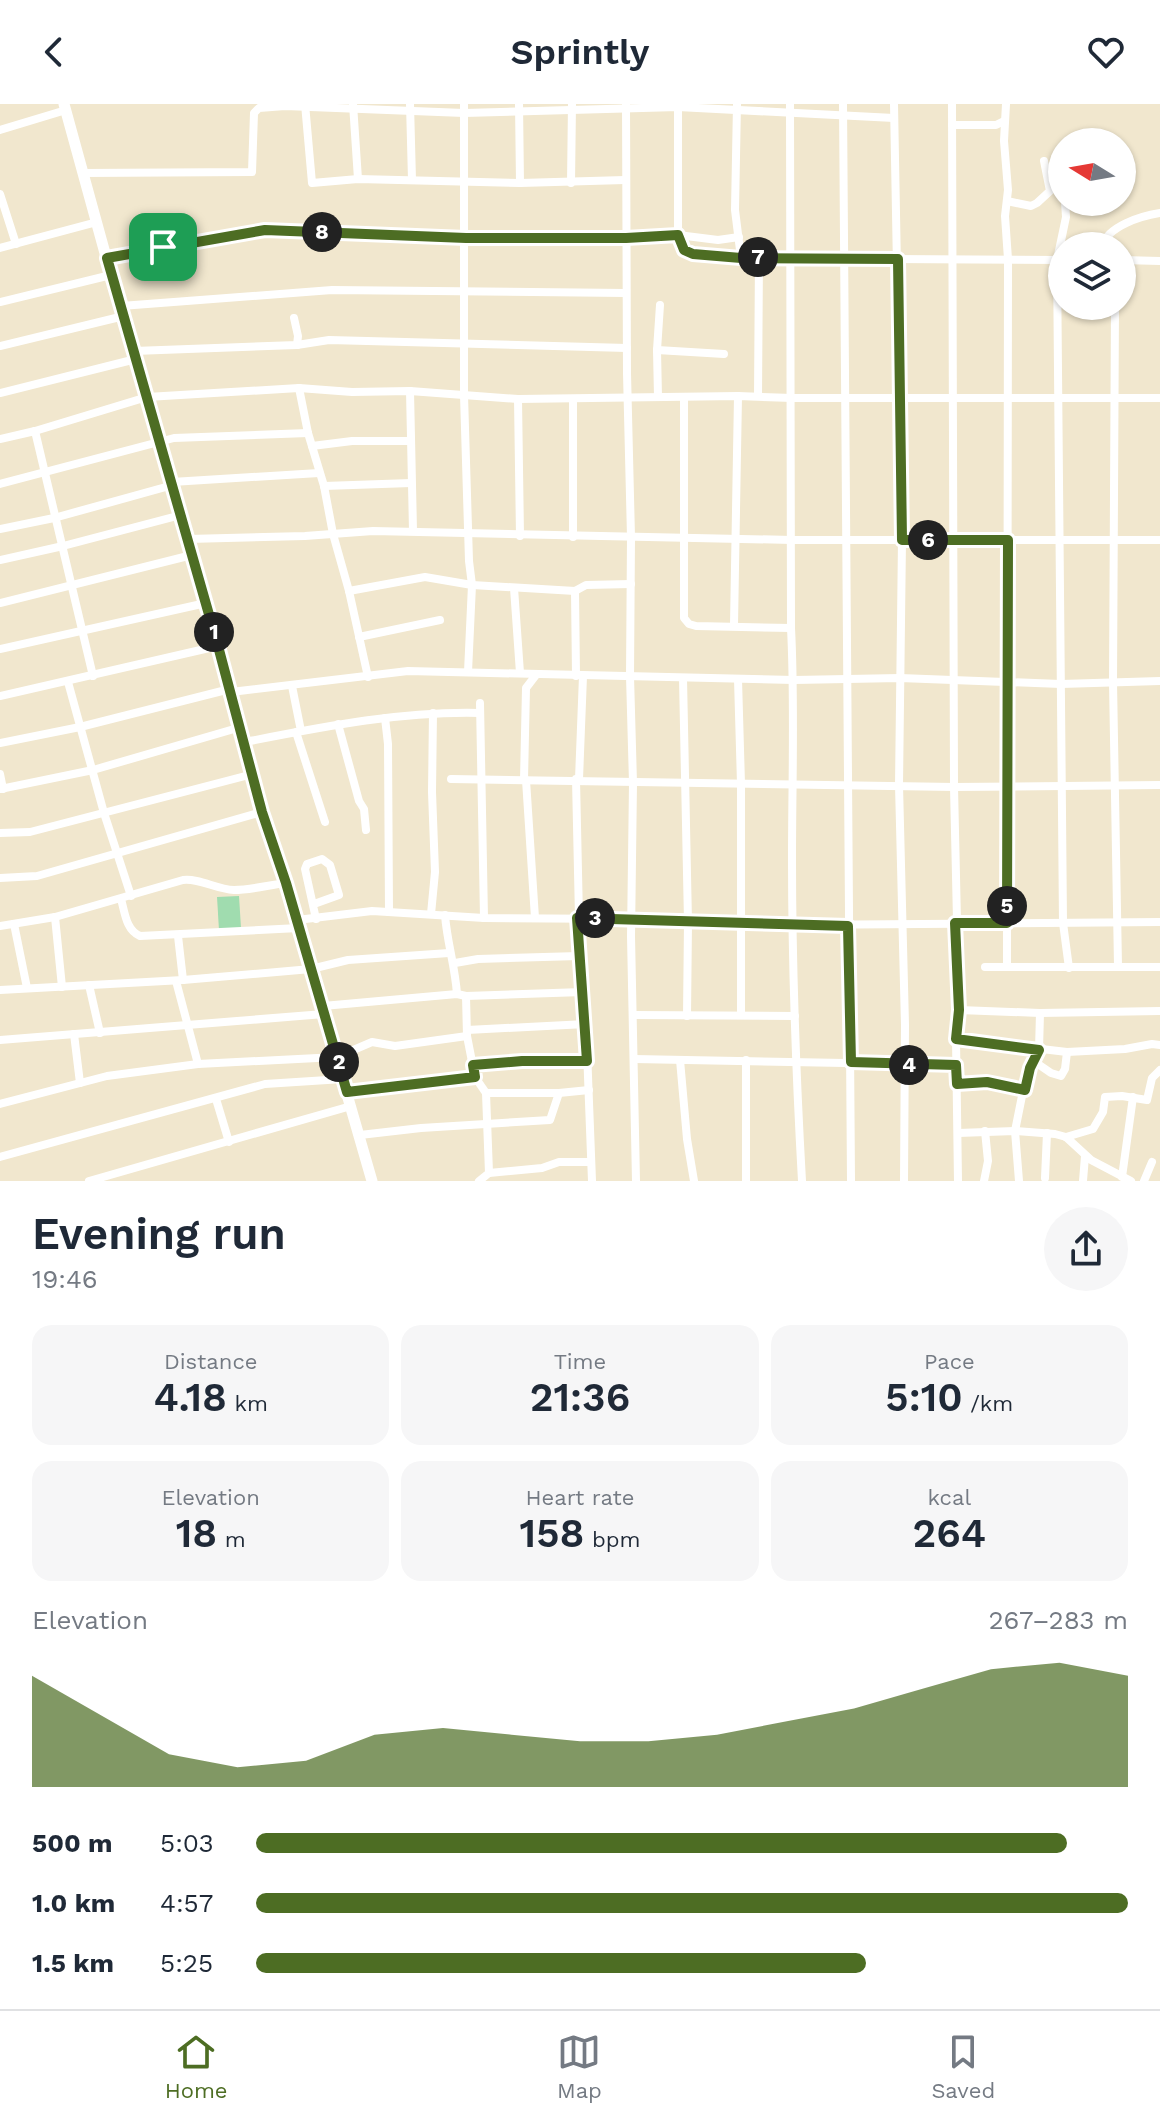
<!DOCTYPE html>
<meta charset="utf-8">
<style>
body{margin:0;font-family:"Work Sans",sans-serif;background:#f6f6f7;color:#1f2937;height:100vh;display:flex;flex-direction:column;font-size:30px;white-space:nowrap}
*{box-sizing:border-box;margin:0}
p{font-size:26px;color:#747a83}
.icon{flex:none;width:44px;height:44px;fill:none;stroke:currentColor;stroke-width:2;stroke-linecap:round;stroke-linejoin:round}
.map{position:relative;height:1077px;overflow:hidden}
.drawer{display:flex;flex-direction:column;background:#fff;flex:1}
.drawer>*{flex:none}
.needle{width:52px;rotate:281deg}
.fabs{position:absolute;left:1048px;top:24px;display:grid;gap:16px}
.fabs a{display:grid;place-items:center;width:88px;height:88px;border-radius:50%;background:#fff;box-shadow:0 2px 6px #0004;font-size:40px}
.pin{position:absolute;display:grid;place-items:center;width:68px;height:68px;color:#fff;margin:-34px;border-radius:16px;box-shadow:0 4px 12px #0006}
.km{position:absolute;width:40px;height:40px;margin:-20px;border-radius:50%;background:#222;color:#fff;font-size:22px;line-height:40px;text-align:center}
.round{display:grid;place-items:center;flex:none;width:84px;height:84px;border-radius:42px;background:#f6f6f7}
.head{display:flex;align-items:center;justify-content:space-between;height:136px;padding:0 32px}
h1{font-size:44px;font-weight:600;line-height:60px}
.figures{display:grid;grid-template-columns:repeat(3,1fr);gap:12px;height:136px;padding:8px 32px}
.figures div{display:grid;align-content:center;border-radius:20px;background:#f6f6f7;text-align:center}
.figures b{font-size:40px;font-weight:600}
.figures small{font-size:22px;font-weight:400}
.figures p{font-size:22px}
.chart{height:224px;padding:16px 32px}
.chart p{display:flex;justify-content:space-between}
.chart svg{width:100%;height:144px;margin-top:8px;fill:#4d6d23;opacity:.7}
ul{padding:0 32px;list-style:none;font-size:26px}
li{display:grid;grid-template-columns:128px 96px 1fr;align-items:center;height:60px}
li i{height:20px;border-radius:10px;background:#4d6d23}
header{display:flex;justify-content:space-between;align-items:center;height:104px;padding:0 32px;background:#fff;font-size:36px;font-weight:600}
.tabs{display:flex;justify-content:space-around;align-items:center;height:112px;border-top:2px solid #e0e1e3;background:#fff;font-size:22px;color:#747a83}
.tabs a{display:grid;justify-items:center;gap:4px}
.tabs .current{color:#4d6d23}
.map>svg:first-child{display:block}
.green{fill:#a0dcaf}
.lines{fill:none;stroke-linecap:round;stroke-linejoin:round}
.minor{stroke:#fff;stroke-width:8}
.major{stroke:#fff;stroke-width:11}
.route-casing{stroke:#fff;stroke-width:16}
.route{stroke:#4d6d23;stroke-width:10}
</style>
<header><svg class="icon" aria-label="back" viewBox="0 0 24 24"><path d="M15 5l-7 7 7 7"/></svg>Sprintly<svg class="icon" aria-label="heart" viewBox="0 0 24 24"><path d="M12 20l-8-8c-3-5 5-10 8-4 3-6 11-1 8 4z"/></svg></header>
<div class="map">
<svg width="1160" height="1077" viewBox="0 0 1160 1077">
<rect width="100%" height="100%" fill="#f1e7ce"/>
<!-- green -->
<path class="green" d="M239 792 241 824 219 826 217 793Z"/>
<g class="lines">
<!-- minor -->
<g class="minor">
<path d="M305 0 312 79 358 75 520 79 625 76"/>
<path d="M353 0 358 75"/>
<path d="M410 0 412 76"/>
<path d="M464 0V291L469 457 472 481 468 568"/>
<path d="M519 0 520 79"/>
<path d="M626 0 627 269 631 433 630 572 633 679 631 832 636 1077"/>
<path d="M678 0V131L684 146 689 148 741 154 1061 156"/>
<path d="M737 0 735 106 741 154"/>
<path d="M790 0 791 524C795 601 792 677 792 755 792 862 796 970 802 1077"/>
<path d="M843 0 851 1077"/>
<path d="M894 0 902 436 899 681 905 921 904 1077"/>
<path d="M952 0 954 683 959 906 956 935 958 1077"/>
<path d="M1006 0 1004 37 1008 86 1005 112 1008 155 1007 862"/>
<path d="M952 21H996L1004 17"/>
<path d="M0 26 66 6"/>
<path d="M83 69 252 68 254 9 259 4 285 2 464 9 678 3 894 14"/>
<path d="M571 79 572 0"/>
<path d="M0 90 16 140"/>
<path d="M1007 97 1031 102 1037 99 1050 87 1044 57"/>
<path d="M1065 98 1066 113 1057 156 1063 819 1069 864"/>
<path d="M1102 142C1108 122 1141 112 1160 109"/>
<path d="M0 144 97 118"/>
<path d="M107 154 265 126 466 134H626L678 131 718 136 739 133"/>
<path d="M1122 156 1160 157"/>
<path d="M0 198 111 171"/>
<path d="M121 202 332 186 626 189"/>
<path d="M1115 202 1113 578 1118 862"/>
<path d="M294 214 298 232 297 241"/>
<path d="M0 242 124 212"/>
<path d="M657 246 724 250"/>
<path d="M134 247 297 241 329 236 627 244"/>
<path d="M299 284 308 329 324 382 333 430 349 487 368 573"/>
<path d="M410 287 413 427"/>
<path d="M0 289 136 255"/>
<path d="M758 292 759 153"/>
<path d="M658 293 657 246 660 201"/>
<path d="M684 293V514L689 520 696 522 791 524"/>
<path d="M518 295 520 432"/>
<path d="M35 327 93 572"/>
<path d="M0 335 35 327 147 293 299 284 352 288 410 287 518 295 738 292 792 294H1160"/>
<path d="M312 342 352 337H411"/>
<path d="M172 378 319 369"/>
<path d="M0 380 174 334 308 329"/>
<path d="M324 382 411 379"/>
<path d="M0 425 54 414 173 381"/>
<path d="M573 433V296"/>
<path d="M188 435 305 432 373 427 792 436H1160"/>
<path d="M0 456 63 442 181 411"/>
<path d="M514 484 520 569"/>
<path d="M349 487 425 473 472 481 575 487 586 481 631 480"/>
<path d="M575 487 576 572"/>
<path d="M0 499 192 451"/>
<path d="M734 521 738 292"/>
<path d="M359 533 440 516"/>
<path d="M0 545 206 499"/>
<path d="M683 574 688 818 687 912"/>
<path d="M738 575 741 680V910"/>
<path d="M68 578 104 709 131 792"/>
<path d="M292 582 301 627"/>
<path d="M231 588 408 567 794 576 900 574 1061 580 1160 577"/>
<path d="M0 592 218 542"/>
<path d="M480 599 484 814"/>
<path d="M385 614 388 640 389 808"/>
<path d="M338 620 359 697 364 705 366 726"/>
<path d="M296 628 325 718"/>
<path d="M245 638C322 623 401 607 480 609"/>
<path d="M0 639 80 623 230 585"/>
<path d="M0 670 3 685"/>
<path d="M451 675 954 683 1160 681"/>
<path d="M576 675 579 814"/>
<path d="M579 675 583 572"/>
<path d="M524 676 526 584 536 571"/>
<path d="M526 676 535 814"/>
<path d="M0 685 93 666 241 623"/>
<path d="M0 729 30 728 253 670"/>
<path d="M0 774 37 772 262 708"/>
<path d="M121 795C125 809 126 826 140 832L299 824"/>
<path d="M314 800 339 791 330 761 322 755 307 760 305 765 316 815"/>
<path d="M431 810 435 768 432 688 433 609"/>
<path d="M445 811C447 838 455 862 457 890"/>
<path d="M55 813 62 883"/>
<path d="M577 814 586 920 592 1077"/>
<path d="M297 816 372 807 484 814 631 815 792 821 1160 818"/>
<path d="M14 820 27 884"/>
<path d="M0 822 55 813 183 776C199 774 216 785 234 786 251 786 269 781 286 779"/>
<path d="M178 832 183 876"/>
<path d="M455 859 478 855 579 852"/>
<path d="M985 863H1160"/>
<path d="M176 877 198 960"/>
<path d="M89 881 100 929"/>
<path d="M0 886 183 876 311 865 348 856 449 849"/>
<path d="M323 902 457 890 466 892 583 888"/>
<path d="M959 906 1040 909 1160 907"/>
<path d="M633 911 795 912"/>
<path d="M467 926 586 920"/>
<path d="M74 930 80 979"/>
<path d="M956 935 1067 948 1125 945 1152 940 1160 941"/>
<path d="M0 936 324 910"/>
<path d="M634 955 956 961"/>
<path d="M680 956 687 1035 694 1077"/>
<path d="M746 956V1077"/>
<path d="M1035 958 1051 969 1061 972 1065 965 1067 948"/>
<path d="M473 961 522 957H587"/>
<path d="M475 973 486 989 489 1069 479 1077"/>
<path d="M957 980 987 978 1025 986"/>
<path d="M347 988 475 973 467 932 466 892"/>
<path d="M486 989H559"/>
<path d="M216 995 229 1038"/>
<path d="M0 1000 107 972 198 960 337 953 372 938 395 942 467 932"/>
<path d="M958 1029 1015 1027 1055 1030 1066 1033 1091 1056 1131 1077"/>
<path d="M360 1031 421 1024 550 1016 559 989 589 986"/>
<path d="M1066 1033 1093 1025 1103 1008 1105 993 1122 992 1147 996 1152 974 1160 966"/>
<path d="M0 1053 265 980 343 975"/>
<path d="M489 1069 542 1064 559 1058H591"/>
<path d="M1122 1073 1133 993"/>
<path d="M1045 1074 1047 1029"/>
<path d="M89 1077 351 1002"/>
<path d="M984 1077 988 1057 985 1027"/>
<path d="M1019 1077 1015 1027 1025 977 1039 946 1040 909"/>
<path d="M1083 1077 1085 1052"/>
<path d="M1144 1077 1152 1058"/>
</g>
<!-- major -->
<path class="major" d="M64 0 111 171 218 542 262 708 286 779 372 1077"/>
</g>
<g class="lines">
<!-- route casing -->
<g class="route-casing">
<path id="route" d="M265 126 466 134H626L678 131 684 146 693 150 741 154 898 155 902 436H1008L1007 819H955L959 906 956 935 1039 946 1030 964 1025 986 987 978 957 980 956 961 851 958 848 822 577 814 587 957H522L473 961 475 973 347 988 286 779 262 708 218 542 107 154Z"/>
</g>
<!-- route -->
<use href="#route" class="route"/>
</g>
</svg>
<div class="fabs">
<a><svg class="needle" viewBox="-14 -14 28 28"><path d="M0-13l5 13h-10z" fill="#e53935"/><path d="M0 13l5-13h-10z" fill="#747a83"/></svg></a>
<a><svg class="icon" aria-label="layers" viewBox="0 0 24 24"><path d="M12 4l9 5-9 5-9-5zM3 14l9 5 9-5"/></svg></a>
</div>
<div class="pin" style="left:163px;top:143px;background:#1e9e55"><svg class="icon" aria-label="arrive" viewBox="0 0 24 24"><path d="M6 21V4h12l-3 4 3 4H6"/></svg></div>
<b class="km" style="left:214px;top:528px">1</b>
<b class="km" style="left:339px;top:958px">2</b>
<b class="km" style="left:595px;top:814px">3</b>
<b class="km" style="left:909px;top:961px">4</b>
<b class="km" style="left:1007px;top:802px">5</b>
<b class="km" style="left:928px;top:436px">6</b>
<b class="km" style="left:758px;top:153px">7</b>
<b class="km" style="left:322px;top:128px">8</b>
</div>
<section class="drawer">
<div class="head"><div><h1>Evening run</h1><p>19:46</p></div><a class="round"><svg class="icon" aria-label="share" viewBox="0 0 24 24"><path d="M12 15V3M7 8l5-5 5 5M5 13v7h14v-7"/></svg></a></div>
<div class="figures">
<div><p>Distance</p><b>4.18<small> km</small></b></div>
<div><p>Time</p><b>21:36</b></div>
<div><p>Pace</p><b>5:10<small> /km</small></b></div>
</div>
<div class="figures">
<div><p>Elevation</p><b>18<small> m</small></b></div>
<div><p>Heart rate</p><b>158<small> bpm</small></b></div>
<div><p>kcal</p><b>264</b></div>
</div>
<div class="chart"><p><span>Elevation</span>267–283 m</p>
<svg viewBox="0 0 160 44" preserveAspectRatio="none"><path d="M0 44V10L10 22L20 34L30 38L40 36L50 28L60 26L70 28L80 30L90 30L100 28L110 24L120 20L130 14L140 8L150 6L160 10V44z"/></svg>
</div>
<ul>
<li><b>500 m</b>5:03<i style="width:93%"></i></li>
<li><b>1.0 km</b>4:57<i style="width:100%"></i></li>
<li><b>1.5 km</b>5:25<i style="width:70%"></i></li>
</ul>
</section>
<nav class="tabs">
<a class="current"><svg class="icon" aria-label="home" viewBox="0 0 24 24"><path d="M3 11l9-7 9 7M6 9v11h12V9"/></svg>Home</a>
<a><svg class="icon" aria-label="map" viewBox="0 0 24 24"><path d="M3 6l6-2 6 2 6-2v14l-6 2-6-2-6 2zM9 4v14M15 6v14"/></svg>Map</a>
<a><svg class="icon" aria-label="saved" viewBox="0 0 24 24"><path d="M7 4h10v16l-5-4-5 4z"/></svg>Saved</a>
</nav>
